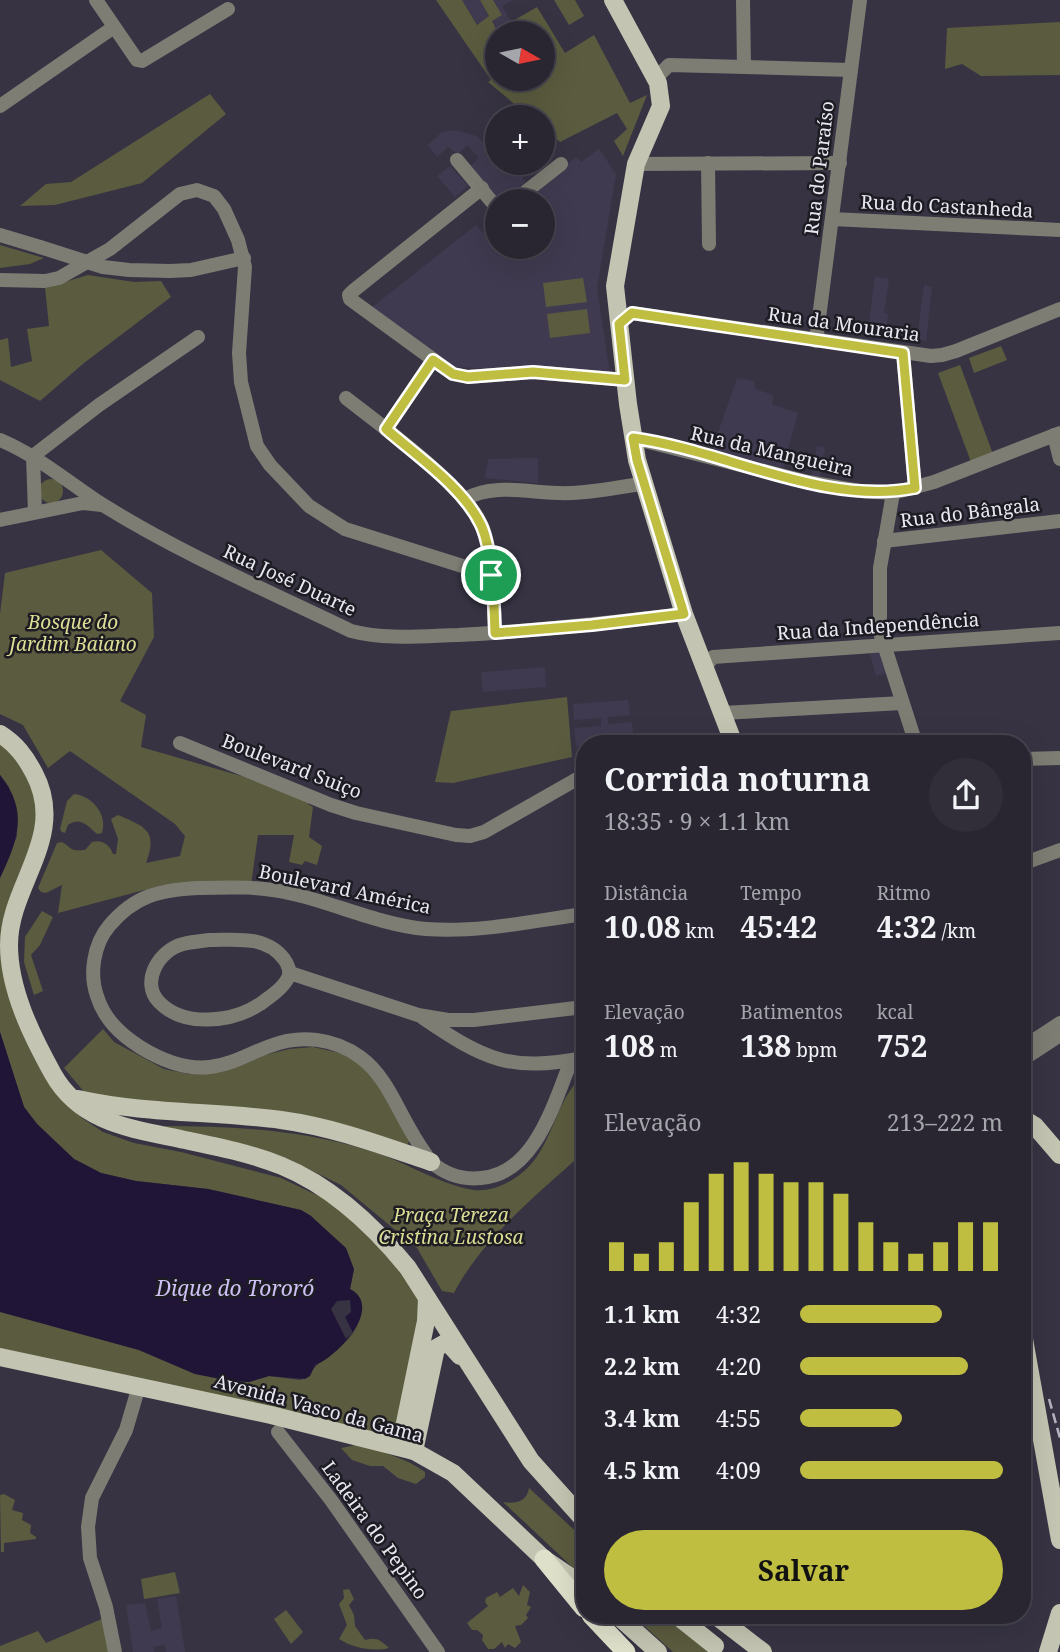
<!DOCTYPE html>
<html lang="pt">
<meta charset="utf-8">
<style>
body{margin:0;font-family:"Noto Serif",serif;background:#312e3a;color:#f1f3f6;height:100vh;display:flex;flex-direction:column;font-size:26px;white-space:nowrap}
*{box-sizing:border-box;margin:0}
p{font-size:23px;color:#a5a5ac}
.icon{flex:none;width:38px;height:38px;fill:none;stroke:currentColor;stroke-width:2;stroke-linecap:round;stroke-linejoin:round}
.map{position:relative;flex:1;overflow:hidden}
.drawer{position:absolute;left:576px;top:735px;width:455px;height:889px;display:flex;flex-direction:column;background:#292632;border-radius:28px;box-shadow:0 7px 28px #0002,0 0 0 2px #45434d}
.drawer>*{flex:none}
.needle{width:46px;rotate:99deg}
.buttons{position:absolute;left:485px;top:21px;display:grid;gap:14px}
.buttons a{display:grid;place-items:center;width:70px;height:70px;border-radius:50%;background:#292632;box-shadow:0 7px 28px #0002,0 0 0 2px #45434d;font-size:35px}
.pin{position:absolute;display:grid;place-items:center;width:60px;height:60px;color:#fff;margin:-30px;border:4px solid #fff;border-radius:50%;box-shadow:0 2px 7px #0007}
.round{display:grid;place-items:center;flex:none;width:74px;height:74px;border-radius:37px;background:#312e3a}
.summary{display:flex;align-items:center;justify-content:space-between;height:119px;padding:0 28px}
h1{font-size:32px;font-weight:700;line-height:52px}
.metrics{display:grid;grid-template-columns:repeat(3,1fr);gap:10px;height:119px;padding:7px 28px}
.metrics div{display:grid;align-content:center}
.metrics b{font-size:30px;font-weight:700}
.metrics small{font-size:19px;font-weight:400}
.metrics p{font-size:19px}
.chart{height:196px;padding:14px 28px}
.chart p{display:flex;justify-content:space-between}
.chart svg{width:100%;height:126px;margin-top:7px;stroke:#bfbe41;stroke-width:6}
.action{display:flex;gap:14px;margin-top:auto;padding:14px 28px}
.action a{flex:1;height:80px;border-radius:42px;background:#bfbe41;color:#111;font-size:28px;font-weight:700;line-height:80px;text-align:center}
ul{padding:0 28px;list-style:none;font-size:23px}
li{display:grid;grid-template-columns:112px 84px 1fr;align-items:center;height:52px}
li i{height:18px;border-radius:9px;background:#bfbe41}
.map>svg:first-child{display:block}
.built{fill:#403a50}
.green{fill:#5b5b3f}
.water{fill:#211537}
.pier{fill:#373343}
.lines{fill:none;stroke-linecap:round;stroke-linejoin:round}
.minor{stroke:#7d7d74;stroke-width:14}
.major{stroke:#c3c4b1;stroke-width:18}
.highway{stroke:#dfe0ca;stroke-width:19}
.rail{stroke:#b7b4c0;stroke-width:2.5;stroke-dasharray:10 5;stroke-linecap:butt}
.minor-bridge{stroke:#7d7d74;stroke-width:14}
.route-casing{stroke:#fff;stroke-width:14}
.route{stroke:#bfbe41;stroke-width:9}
.labels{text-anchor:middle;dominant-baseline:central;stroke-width:5;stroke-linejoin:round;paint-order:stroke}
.street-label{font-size:19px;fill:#e9e7f1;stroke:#1e1c23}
.park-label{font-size:19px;font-style:italic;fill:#ddde95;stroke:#1e1c23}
.water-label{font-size:21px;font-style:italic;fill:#cec0f5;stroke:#1e1c23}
</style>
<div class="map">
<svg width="1060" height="1652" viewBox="0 0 1060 1652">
<rect width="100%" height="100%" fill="#373343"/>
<!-- built -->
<g class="built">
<path d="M462 0H480L489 17 477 25Z"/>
<path d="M493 0H512L502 6 516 30 511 33H498L492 21 501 15Z"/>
<path d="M455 130 477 136 497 155V163H505L526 181 505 201H497L468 168 479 158 467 145 458 154 448 147 437 157 428 145 442 132Z"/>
<path d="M599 149 616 174 597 288 610 374 455 367 371 308 476 225 483 233 497 222V247H542V201H523L576 157 581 162Z"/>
<path d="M450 166 468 186 455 197 437 176Z"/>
<path d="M875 277 889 279 884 313 888 314 886 334 868 331Z"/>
<path d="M924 285 932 287 926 341 917 340Z"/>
<path d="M737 378 754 381 755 389 773 395 772 404 798 413 783 468 711 453Z"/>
<path d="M817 446 825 447 820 477 812 476Z"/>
<path d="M538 458V483L485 478 488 459Z"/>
<path d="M880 652 887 673 876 676 870 654Z"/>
<path d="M545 667 546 687 483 692 481 672Z"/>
<path d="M628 700 630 715 608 717V724L632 722 634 740 584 744V746L576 747 574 728 601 726V718L574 720 573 704Z"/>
<path d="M176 1596 185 1652H166L165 1645 153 1647 154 1652H133L126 1605 145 1603 151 1631 162 1628 157 1599Z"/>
</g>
<!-- green -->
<g class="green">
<path d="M436 0H462L477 25 489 16 480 0H493L502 15 492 21 498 33 497 79H542V33H511L516 30 511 22 537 7 565 53 594 35 630 103 647 95 623 156 614 141 627 129 617 113 560 142 543 127 542 117H530L488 82 491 80Z"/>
<path d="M554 0H575L584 16 569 25Z"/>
<path d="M1060 22V75L981 76 962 64 945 69 947 28Z"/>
<path d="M210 94 226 114 142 183 55 205 20 206 46 184 71 182Z"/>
<path d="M0 245 44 258 30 264 0 268Z"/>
<path d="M88 275 134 282 161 281 171 297 84 363 40 401 0 380V340L8 338 11 367 32 361 27 329 49 326 45 288Z"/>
<path d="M583 278 587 302 546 307 543 283Z"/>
<path d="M587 309 590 333 550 338 547 314Z"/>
<path d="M1001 346 1007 360 974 373 969 358Z"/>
<path d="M960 365 993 454 971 462 938 373Z"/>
<circle cx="51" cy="491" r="12"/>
<path d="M101 550 152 593 154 637 120 701 146 715 141 747 310 796 308 804 313 807 309 837 322 846 317 865 305 861 302 865 289 862 294 835H258L251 885H163L58 913 62 885 46 893 41 892 38 888 57 843 62 842C74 849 68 851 85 850L92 842C102 839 110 845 113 854H116L118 839 111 819 118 815C146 827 158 831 146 863L180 856 185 836 175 824 70 751 48 768 23 725 0 714V614L5 573Z"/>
<path d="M567 697 572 757 453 783 435 782 451 711Z"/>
<path d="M0 740 18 758 41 810 8 948 61 1098 82 1118 103 1132 134 1143 181 1152 281 1178 325 1199 367 1227 432 1314 398 1441 0 1351V1312H4L139 1350 195 1374 249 1382 269 1376 300 1380 309 1376C319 1357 341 1350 353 1333 362 1319 368 1298 350 1289L354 1269 311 1216 301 1210 208 1189 136 1181 101 1173 74 1159 37 1124 24 1107 0 1032V878L17 836 9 787 0 775Z"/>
<path d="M74 794C92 796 108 814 102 833L97 834C88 826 80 816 68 825L65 833 62 832 60 829 67 801Z"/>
<path d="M42 911 53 917 40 945 31 955 43 991 34 995 24 962 25 937Z"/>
<path d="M103 1029 114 1042 164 1069 189 1074 289 1049 313 1047 340 1053 368 1068 410 1139 408 1144 403 1145 86 1094 64 1068Z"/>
<path d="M584 1075V1152C538 1194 483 1237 454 1293L442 1291 417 1248 341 1185 288 1159 177 1132 164 1126C231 1126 300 1130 364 1149 402 1159 436 1184 474 1190 490 1192 505 1185 518 1176 554 1151 553 1100 584 1075Z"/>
<path d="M356 1445C380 1451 404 1457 425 1472V1477L416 1484 398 1478 383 1466H370L352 1460 341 1448Z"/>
<path d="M529 1488 584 1539V1578L503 1502C515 1504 527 1502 529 1488Z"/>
<path d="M4 1494 15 1500 12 1510 23 1513 22 1520 31 1525 30 1533 36 1537V1539L4 1543V1552H1L0 1495Z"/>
<path d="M175 1572 180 1593 144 1599 141 1579Z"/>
<path d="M523 1585 530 1592 527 1605 531 1607 526 1615 528 1618 521 1625 515 1626 521 1642 515 1648 508 1644 505 1648 502 1642 494 1649H488L482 1640 483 1635 477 1630H472L467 1623 488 1606 485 1602 486 1598 497 1592 500 1597 513 1588 519 1596Z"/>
<path d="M349 1589 354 1599 349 1605 354 1615 355 1626 365 1640C377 1637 380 1640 389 1648 373 1652 353 1648 339 1639L347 1625 339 1604 344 1598 343 1590Z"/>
<path d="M286 1610 303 1632 291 1644 274 1619Z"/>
<path d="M645 1615H669L710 1652H673L642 1624Z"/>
<path d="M104 1618 112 1652H0V1646L38 1631 46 1643Z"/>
</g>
<!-- water -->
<g class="water">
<path d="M0 775C29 811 18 840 0 878Z"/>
<path d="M0 1032 24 1107 37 1124 74 1159 101 1173 136 1181 208 1189 301 1210 311 1216 346 1248 354 1269 350 1289C385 1307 336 1358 315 1365L310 1376 305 1379 269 1376 249 1382 230 1381 195 1374 139 1350 0 1312Z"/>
</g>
<!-- pier -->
<path class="pier" d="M350 1300 351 1312 345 1317 353 1333 346 1339 331 1309 337 1301Z"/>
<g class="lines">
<!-- minor -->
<g class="minor">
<path d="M96 0 137 60 142 61 228 9"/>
<path d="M743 0 744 67"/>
<path d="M656 78 669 65 851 70"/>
<path d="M0 106 114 27"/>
<path d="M457 160 497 208"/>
<path d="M708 163 709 244"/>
<path d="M636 164 840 163"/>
<path d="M482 188 353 291 349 295 350 299 453 374 468 377 533 372 625 380"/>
<path d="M514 201 561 164"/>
<path d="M832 219 1060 230"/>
<path d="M0 235 40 247"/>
<path d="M170 271 191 270 244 258"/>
<path d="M0 280 45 281 59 278 110 249 180 194 197 190 214 196 224 209 238 240 245 267 239 353 241 382 257 446 270 465 309 506 345 529 491 575"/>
<path d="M619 324 632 313 931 356 942 355 956 351 1060 309"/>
<path d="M816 341 860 0"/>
<path d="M903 353 915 488"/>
<path d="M346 398C383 427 464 485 482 526 493 553 494 604 495 633"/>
<path d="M386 429 433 360"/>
<path d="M1054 435 1060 459"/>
<path d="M633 438 808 482 860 491 893 493 934 482 1060 433"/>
<path d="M0 440C38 456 69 483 103 505 182 554 268 591 351 631 386 640 422 636 458 635 534 631 609 623 684 614"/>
<path d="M33 456 99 405 198 337"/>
<path d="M33 456 35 512"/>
<path d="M893 493 880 568V632L916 744"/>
<path d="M465 499C496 481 536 495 571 493 596 492 621 487 646 483"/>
<path d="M0 520 83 503 102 505"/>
<path d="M884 541 1060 521"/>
<path d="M704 668 713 657 1060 633"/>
<path d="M723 713 902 703"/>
<path d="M180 743 331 805 356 813 456 835 470 836 484 832 584 775"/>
<path d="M1022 759 1060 758"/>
<path d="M1022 864 1060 850"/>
<path d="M209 940C236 940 266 935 284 959 288 964 291 972 288 978 282 989 270 997 260 1004 233 1022 184 1028 159 1002 140 982 159 950 183 944 191 942 201 941 209 940Z"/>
<path d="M290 973 418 1015 448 1020H474L584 1007"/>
<path d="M423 1018C485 1060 509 1072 584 1058"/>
<path d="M1022 1048 1060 1023"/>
<path d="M1022 1060 1060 1035"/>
<path d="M571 1061C554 1103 535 1174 481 1178 462 1180 445 1174 431 1162 424 1152 417 1142 411 1131 396 1106 385 1075 360 1057 334 1038 300 1034 270 1046 250 1053 231 1065 210 1067 185 1070 161 1060 140 1047 120 1034 104 1019 97 996 89 973 94 944 109 926 135 895 160 890 198 888 230 887 262 886 293 894 337 904 381 925 426 929 479 933 533 921 584 914"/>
<path d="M278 1432 331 1500 438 1652"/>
<path d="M115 1652 106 1607 90 1558 88 1527 92 1498 126 1430 139 1386"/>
</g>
<!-- major -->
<g class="major">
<path d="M613 0 658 83 661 106 636 164 615 286 628 404 637 460 684 614 734 744"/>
<path d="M0 734C16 744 25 756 34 773 68 837 9 884 9 945 9 990 32 1036 53 1074 81 1124 134 1129 185 1140 218 1147 250 1153 282 1166 333 1187 374 1226 408 1268L531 1461 584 1520"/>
<path d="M78 1099C145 1114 214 1111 281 1120 333 1127 381 1145 431 1162"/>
<path d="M1022 1118 1035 1126 1060 1155"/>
<path d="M1022 1328 1060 1540"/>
<path d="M0 1357 271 1415 414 1451 453 1473 544 1559 584 1586"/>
<path d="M400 1447 426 1321 427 1298"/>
<path d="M414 1451 436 1348 445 1343 451 1346 460 1356"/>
<path d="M617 1615 658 1652"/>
<path d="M676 1615 715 1646"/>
<path d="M715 1615 763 1652"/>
<path d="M1048 1652 1060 1613"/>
</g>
<!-- highway -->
<g class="highway">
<path d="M544 1559 584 1608"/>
<path d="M591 1615 626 1652"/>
</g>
<!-- rail -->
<path class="rail" d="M1049 1399 1060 1438"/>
<!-- minor-bridge -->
<path class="minor-bridge" d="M40 247 103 267 129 270 170 271"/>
</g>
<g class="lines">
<!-- route casing -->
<g class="route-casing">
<path id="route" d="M632 313 903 353 915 488C824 506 723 450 633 438L637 460 684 614 592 625 495 633C494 604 493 551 481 525 463 487 418 457 386 429L433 360 453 374 468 377 533 372 625 380 619 324Z"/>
</g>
<!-- route -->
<use href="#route" class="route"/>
</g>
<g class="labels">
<!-- street labels -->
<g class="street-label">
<text transform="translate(819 168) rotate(-83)">Rua do Paraíso</text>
<text transform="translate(947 206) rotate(3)">Rua do Castanheda</text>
<text transform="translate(844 324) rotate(8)">Rua da Mouraria</text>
<text transform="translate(772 451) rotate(13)">Rua da Mangueira</text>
<text transform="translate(970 512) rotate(-7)">Rua do Bângala</text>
<text transform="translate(290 580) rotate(25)">Rua José Duarte</text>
<text transform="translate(878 626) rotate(-4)">Rua da Independência</text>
<text transform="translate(292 766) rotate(21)">Boulevard Suiço</text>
<text transform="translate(345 889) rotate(12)">Boulevard América</text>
<text transform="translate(319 1408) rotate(15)">Avenida Vasco da Gama</text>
<text transform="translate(375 1530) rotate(54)">Ladeira do Pepino</text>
</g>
<!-- park labels -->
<g class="park-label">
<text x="73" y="622">Bosque do<tspan x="73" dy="22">Jardim Baiano</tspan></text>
<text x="451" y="1215">Praça Tereza<tspan x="451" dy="22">Cristina Lustosa</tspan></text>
</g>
<!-- water labels -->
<g class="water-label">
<text x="235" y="1288">Dique do Tororó</text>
</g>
</g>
</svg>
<div class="buttons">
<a><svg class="needle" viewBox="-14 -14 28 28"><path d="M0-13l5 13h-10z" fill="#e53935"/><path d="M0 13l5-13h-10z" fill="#a5a5ac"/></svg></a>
<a>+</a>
<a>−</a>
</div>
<div class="pin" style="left:491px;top:575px;background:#1e9e55"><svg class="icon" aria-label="arrive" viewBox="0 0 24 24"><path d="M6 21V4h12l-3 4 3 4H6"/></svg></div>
<section class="drawer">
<div class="summary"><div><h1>Corrida noturna</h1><p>18:35 · 9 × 1.1 km</p></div><a class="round"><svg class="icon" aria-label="share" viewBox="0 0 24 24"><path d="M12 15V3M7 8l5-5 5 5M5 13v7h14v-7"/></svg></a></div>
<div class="metrics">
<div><p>Distância</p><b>10.08<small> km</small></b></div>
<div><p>Tempo</p><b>45:42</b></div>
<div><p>Ritmo</p><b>4:32<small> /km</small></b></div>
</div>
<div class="metrics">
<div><p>Elevação</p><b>108<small> m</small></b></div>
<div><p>Batimentos</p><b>138<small> bpm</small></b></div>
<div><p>kcal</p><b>752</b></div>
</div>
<div class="chart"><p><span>Elevação</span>213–222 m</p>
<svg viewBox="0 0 160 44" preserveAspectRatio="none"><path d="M5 44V34M15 44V38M25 44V34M35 44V20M45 44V10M55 44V6M65 44V10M75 44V13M85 44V13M95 44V17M105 44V27M115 44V34M125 44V38M135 44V34M145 44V27M155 44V27"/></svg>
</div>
<ul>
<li><b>1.1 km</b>4:32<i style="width:70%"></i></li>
<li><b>2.2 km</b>4:20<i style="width:83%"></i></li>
<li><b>3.4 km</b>4:55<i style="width:50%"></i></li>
<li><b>4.5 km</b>4:09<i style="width:100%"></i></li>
</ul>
<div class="action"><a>Salvar</a></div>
</section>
</div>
